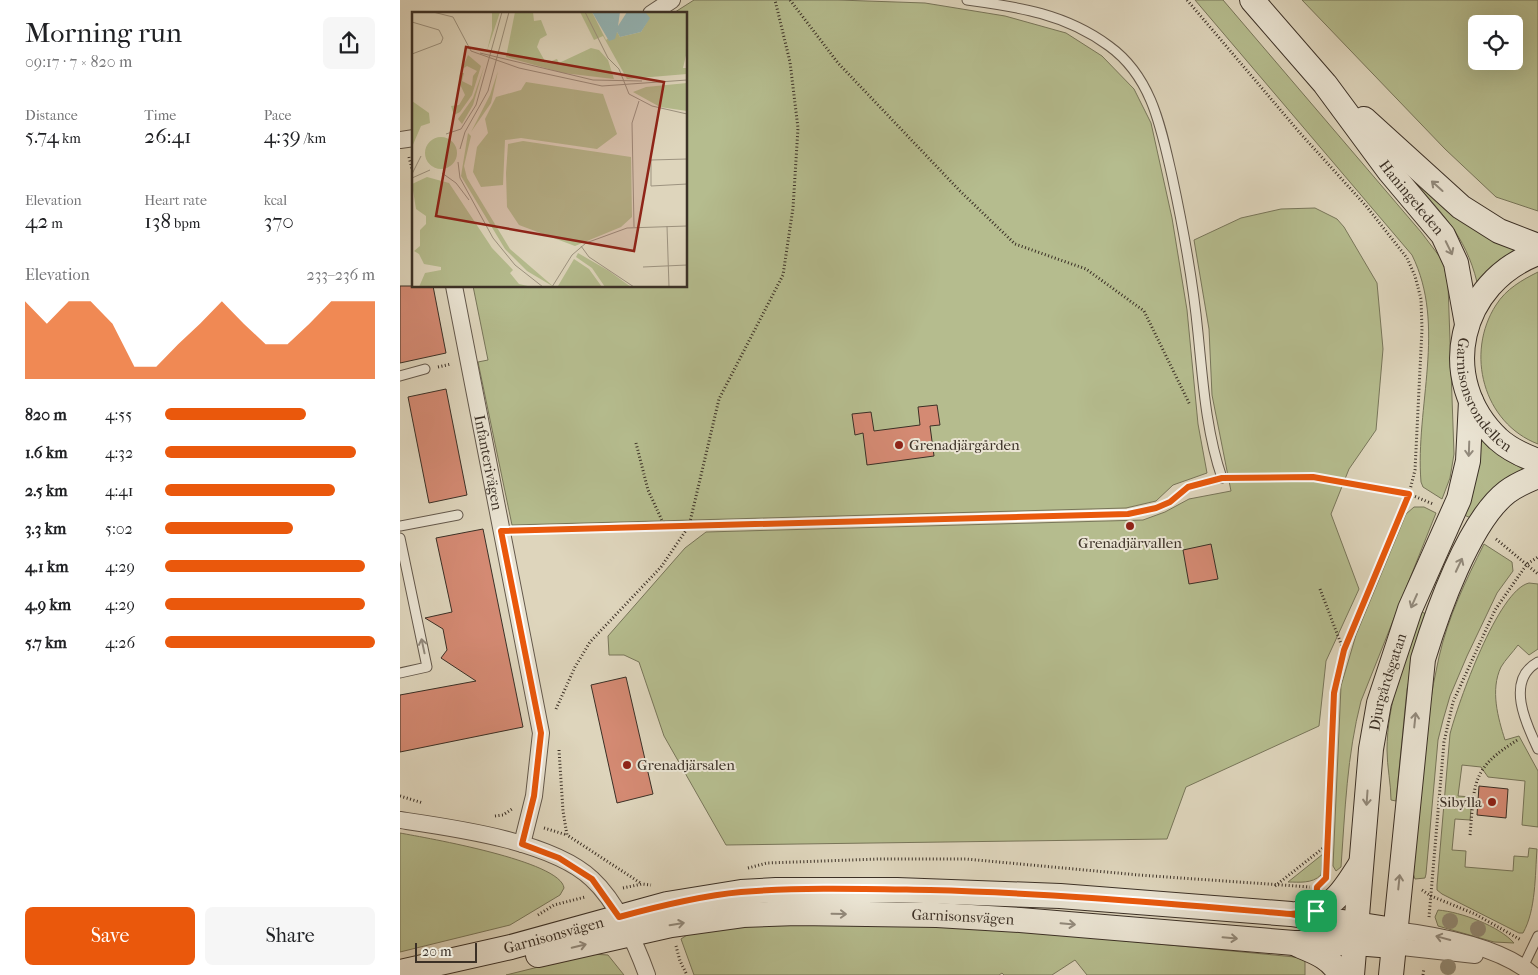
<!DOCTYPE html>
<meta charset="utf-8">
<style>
body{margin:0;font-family:"IM FELL French Canon",serif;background:#f6f6f6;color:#202124;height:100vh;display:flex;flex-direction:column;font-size:19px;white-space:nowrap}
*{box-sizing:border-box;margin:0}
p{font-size:16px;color:#757577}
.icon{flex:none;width:28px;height:28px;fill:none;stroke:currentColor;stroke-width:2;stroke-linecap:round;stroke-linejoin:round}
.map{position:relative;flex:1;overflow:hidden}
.drawer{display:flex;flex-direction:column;background:#fff;width:400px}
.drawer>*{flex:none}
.controls{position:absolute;left:1068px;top:15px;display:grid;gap:10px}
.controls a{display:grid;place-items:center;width:55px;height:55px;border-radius:8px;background:#fff;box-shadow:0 5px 20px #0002;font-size:25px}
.scale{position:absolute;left:15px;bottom:12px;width:62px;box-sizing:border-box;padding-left:5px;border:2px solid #3b3026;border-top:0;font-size:14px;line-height:18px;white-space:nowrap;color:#3b3026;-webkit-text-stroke:4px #eae4d3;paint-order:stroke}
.pin{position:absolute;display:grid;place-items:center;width:42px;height:42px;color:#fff;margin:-21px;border-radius:10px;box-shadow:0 2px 8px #0006}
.round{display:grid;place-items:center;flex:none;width:52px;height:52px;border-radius:8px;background:#f6f6f6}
.headline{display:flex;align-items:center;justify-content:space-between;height:85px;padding:0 25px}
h1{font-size:28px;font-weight:600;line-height:38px}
.metrics{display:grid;grid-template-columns:repeat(3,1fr);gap:8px;height:85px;padding:5px 25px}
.metrics div{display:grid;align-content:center}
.metrics b{font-size:21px;font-weight:600}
.metrics small{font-size:14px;font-weight:400}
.metrics p{font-size:14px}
.chart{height:140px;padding:10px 25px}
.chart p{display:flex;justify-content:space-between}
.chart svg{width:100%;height:90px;margin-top:5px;fill:#ea580c;opacity:.7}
.button{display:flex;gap:10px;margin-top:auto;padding:10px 25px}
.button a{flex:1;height:58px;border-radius:8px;background:#ea580c;color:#fff;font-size:20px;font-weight:600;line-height:58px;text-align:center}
.button a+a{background:#f6f6f6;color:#202124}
ul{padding:0 25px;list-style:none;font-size:16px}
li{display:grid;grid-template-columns:80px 60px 1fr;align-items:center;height:38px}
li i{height:12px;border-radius:6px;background:#ea580c}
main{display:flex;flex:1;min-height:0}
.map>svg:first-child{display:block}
.green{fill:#b5bc8e;stroke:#78765a;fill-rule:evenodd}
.building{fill:#d48a73;stroke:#3b3026}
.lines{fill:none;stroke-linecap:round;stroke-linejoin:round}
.lane-casing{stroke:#64594c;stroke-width:11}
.street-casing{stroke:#64594c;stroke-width:18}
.secondary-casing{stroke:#3b3026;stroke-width:26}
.path{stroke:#3b3026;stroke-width:3;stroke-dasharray:1 2.5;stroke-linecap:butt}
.lane{stroke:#eae4d3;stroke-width:9}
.street{stroke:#eae4d3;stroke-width:16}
.secondary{stroke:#eae4d3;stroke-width:24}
.tree{fill:#928a75}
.oneway{stroke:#928a7c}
.route-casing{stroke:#fff;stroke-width:10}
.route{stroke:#ea580c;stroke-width:6}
.poi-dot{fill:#8f2418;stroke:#eae4d3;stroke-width:2}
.labels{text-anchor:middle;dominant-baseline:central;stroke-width:4;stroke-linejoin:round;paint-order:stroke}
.street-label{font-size:15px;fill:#3b3026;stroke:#eae4d3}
.poi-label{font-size:15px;fill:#3b3026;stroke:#eae4d3;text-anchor:start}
.inset-road{fill:none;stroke:#9d9380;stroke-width:1}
.view{fill:#8f2418;fill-opacity:0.15;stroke:#8f2418;stroke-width:2.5}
.inset-edge{fill:none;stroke:#3b3026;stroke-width:2.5}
</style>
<main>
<section class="drawer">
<div class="headline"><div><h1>Morning run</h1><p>09:17 · 7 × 820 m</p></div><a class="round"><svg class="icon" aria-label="share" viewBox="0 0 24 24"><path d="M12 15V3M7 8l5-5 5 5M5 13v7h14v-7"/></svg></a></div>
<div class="metrics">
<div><p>Distance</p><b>5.74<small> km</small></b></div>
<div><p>Time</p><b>26:41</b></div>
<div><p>Pace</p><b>4:39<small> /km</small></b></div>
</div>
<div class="metrics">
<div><p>Elevation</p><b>42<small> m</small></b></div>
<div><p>Heart rate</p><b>138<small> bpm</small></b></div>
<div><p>kcal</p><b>370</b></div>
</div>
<div class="chart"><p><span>Elevation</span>233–236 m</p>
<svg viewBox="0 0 160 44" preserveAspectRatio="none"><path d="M0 44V6L10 17L20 6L30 6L40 17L50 38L60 38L70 27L80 17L90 6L100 17L110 27L120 27L130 17L140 6L150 6L160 6V44z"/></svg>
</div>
<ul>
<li><b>820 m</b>4:55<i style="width:67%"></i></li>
<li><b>1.6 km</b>4:32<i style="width:91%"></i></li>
<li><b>2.5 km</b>4:41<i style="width:81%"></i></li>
<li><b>3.3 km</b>5:02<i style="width:61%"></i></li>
<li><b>4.1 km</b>4:29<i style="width:95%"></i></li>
<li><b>4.9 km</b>4:29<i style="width:95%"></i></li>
<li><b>5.7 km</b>4:26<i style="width:100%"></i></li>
</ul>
<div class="button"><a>Save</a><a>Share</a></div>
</section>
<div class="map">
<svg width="1138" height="975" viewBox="0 0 1138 975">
<rect width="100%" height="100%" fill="#ded5bc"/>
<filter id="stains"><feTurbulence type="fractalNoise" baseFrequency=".004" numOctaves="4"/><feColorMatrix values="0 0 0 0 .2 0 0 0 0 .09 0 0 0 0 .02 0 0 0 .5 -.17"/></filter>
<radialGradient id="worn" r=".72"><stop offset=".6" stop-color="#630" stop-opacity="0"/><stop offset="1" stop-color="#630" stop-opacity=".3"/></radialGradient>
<!-- green -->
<g class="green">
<path d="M294 0H438L525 3 605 16 666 33 702 56 734 89 751 123 772 218 787 310 798 424 807 473 773 485 756 501 726 508 112 525 78 362 88 360 73 286H286V14H272Z"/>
<path d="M795 0H823L1021 232 1043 261 1048 284 1054 454 1050 478 1042 499 1023 487 1021 482C1015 407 1047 326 1012 255Z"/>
<path d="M902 0H1138V211L1096 197 1045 149ZM1076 24H1114V61H1076Z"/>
<path d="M1013 175 1121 249 1093 266 1077 282C1065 234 1041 213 1010 177Z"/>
<path d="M915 208 937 219 944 227 977 283 983 349 976 430 949 469 931 514 959 589 926 661 919 726 786 787 767 839 326 845 264 736 239 662 224 655H209L208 636 285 548 306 532 743 520 765 512 789 499 831 491 812 395 809 329 794 240 841 218 881 209Z"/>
<path d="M1138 272V444C1083 423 1065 353 1096 305 1106 289 1122 280 1138 272Z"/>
<path d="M1080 438 1106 460 1123 469C1097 483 1087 494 1071 518L1064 515C1074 489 1078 466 1080 438Z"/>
<path d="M1014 507H1024L1036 513 961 701C947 755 945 811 941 867L936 871 933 866 941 686 956 635 1006 514Z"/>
<path d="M1084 544 1112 562 1113 571 1097 593 1067 656 1050 696 1043 720 1038 740 1026 874 1025 878 1015 879 1013 873C1019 801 1023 727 1039 657 1048 617 1066 580 1084 544Z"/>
<path d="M1129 583 1138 584V649L1129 655 1118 645C1113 652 1105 660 1101 667 1090 690 1098 718 1105 740L1119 736 1138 771V827L1122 825 1125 781 1088 777 1081 767 1062 765 1058 796 1072 797 1070 820 1055 819 1052 850 1066 851 1065 867 1113 871 1114 856 1128 857 1129 848 1137 849C1135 875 1136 910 1123 933H1119L1042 894 1037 890V885L1050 734C1058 703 1098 590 1129 583Z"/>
<path d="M1022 612 1026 614 1007 689 996 801 991 800C991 784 987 767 987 750 987 704 1005 655 1022 612Z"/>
<path d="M0 833C27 838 161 861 164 888L160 895 110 925 0 952Z"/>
<path d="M923 854 921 875C912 884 899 882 888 882Z"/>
<path d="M1038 910C1061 912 1099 926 1114 943L1094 942 1038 926 1035 917Z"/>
<path d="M362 922 572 926 613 930 905 958V975H687L675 960 652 975H604L602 973 599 975H294L281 939 290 933Z"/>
<path d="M191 954 208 955 224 975H106Z"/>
</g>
<!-- building -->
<g class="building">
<path d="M0 286H33L46 353 0 363Z"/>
<path d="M46 389 67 495 29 503 8 397Z"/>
<path d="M537 405 540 425 530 426 534 456 467 465 463 433 455 435 452 414 471 412 474 431 520 425 518 407Z"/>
<path d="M83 529 123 727 0 752V695L76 681 41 658 47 650 43 629 25 618 52 612 36 538Z"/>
<path d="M811 544 818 579 789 584 783 550Z"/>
<path d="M226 677 253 794 217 803 191 685Z"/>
<path d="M1079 786 1108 789 1106 818 1077 815Z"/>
</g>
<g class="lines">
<!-- lane casing -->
<g class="lane-casing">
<g id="lane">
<path d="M567 0C619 7 666 14 709 46 752 77 761 128 772 176 783 227 793 281 798 333 803 382 806 431 822 478"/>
<path d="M0 376 25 369"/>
<path d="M0 526 58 515"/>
<path d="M0 538 27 667 0 673"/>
<path d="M1138 662C1105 680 1126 724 1138 749"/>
<path d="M1123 967 1138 936"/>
</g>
</g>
<!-- street casing -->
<g class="street-casing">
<g id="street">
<path d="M251 14 272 0"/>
<path d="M0 140 14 138"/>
<path id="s1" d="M54 286 141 733 134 796 122 844"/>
<path d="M0 820C54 828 152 841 192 879 216 901 236 944 247 975"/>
<path d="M994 930C1036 935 1100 946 1133 975"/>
<path d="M993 946 1075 955"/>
</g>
</g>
<!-- secondary casing -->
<g class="secondary-casing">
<g id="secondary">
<path id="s2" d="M852 0 925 84 990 172 1043 235 1056 263 1067 324"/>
<path d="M964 119 1061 207 1099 231 1138 246"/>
<path id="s3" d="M1138 253C1059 282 1035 379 1098 439 1109 449 1124 456 1138 461"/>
<path d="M900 913C935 908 942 893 960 865"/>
<path d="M898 945C915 952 932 958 940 975"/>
<path id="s4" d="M138 955 271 925 343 915 397 913 537 915 620 920 894 943H955L993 946"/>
<path id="s5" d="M0 972 111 947 267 904 341 892 376 890H497L660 896 891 914 994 930"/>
<path id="s6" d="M952 975 971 749 979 703 1010 609 1059 499 1068 461 1071 401"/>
<path d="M991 975 1023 659C1037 613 1069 521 1107 492 1116 485 1128 480 1138 476"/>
</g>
</g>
<!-- path -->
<g class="path">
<path d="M390 0 438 63 560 191 615 244 686 269 744 311 790 405"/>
<path d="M787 0 900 133 967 207 1007 258 1015 276 1021 299 1022 329 1015 470 1009 494 944 650 934 693 926 875"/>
<path d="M9 157 14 177"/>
<path d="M38 367 51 364"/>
<path d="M236 443 248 490 265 527"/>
<path d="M835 478 913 477 1009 494 1033 504"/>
<path d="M119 531 728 514C742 511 758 509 770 501 785 492 791 485 809 480"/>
<path d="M1096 539 1138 574"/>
<path d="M920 589 943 649"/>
<path d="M156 709 175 667 190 642 261 567 289 526 319 399 383 275 393 208 398 128 390 62 375 0"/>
<path d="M159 750 163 811 167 835 242 884"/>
<path d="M0 796 23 803"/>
<path d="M95 816 103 815 112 809"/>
<path d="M144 828 167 835"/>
<path d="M1070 835C1075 782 1070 769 1119 739"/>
<path d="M348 868 367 863 480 859H566L739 875 910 887"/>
<path d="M875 886 927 845"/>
<path d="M223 888 242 884 251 885"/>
<path d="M1022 890 1031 896 1075 914 1121 940"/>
<path d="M138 915 154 905 185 897"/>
<path d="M1029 917 1044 742 1053 702 1095 610 1127 564 1138 557"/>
<path d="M276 946 280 961 287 975"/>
<path d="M1023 975 1024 968"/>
</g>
<!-- lane -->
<use href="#lane" class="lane"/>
<!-- street -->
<use href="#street" class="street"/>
<!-- secondary -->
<use href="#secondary" class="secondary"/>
</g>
<!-- trees -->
<g class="tree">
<circle cx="1050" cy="921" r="8"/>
<circle cx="1078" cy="929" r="8"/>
<circle cx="1048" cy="967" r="8"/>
</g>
<!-- one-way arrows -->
<defs><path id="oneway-shaft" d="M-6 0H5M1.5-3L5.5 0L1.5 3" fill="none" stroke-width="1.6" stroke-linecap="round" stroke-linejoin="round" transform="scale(1.25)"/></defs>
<g class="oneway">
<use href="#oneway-shaft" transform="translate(1037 186) rotate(-138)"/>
<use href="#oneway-shaft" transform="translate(1049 248) rotate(64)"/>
<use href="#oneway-shaft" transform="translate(1069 449) rotate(92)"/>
<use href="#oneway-shaft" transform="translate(1059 565) rotate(-65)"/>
<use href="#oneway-shaft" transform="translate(1014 601) rotate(114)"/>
<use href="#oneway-shaft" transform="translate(23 646) rotate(-102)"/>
<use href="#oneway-shaft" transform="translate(1015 720) rotate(-84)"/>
<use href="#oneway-shaft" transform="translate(967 798) rotate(94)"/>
<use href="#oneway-shaft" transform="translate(999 882) rotate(-84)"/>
<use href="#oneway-shaft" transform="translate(439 914) rotate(1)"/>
<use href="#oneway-shaft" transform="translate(277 924) rotate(-9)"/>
<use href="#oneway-shaft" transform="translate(668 924) rotate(5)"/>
<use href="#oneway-shaft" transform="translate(830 938) rotate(5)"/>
<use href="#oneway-shaft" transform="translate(1043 938) rotate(-165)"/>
<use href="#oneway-shaft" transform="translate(179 946) rotate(-13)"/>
</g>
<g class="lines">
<!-- route casing -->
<g class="route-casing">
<path id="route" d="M916 911 891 914C771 904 650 893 530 890 467 889 403 887 341 892 299 896 259 906 219 917L192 879 159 858 122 844 134 796 141 733 101 531 728 514 756 508 770 502 788 487 822 478 913 477 1009 494 944 650 934 693 926 878 917 887 916 911 891 914 915 919 916 911"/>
</g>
<!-- route -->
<use href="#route" class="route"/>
</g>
<!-- markers -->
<g class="poi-dot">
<circle cx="499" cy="445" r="5"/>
<circle cx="730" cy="526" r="5"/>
<circle cx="227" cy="765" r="5"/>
<circle cx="1092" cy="802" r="5"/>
</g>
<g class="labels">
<!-- street labels -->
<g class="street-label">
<text stroke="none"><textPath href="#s2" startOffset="254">Haningeleden</textPath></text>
<text stroke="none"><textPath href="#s3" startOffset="181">Garnisonsrondellen</textPath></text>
<text stroke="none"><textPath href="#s1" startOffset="180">Infanterivägen</textPath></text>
<text stroke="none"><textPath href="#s6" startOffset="296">Djurgårdsgatan</textPath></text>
<text stroke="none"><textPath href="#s4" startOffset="429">Garnisonsvägen</textPath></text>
<text stroke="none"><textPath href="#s5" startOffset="158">Garnisonsvägen</textPath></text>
</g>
<!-- poi labels -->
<g class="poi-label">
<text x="509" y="445">Grenadjärgården</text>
<text x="730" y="543" text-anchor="middle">Grenadjärvallen</text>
<text x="237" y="765">Grenadjärsalen</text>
<text x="1082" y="802" text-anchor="end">Sibylla</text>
</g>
</g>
<!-- overview -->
<g transform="translate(12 12)">
<rect width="275" height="275" fill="#ded5bc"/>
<path d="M80 0H88L75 39 80 18ZM103 0H121L122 9 129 8 135 23 128 27 125 35 134 51 145 47 147 51 179 36 187 38 196 48 202 67 151 61 94 45ZM168 0H180L194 28 205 20 208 25 229 20 235 10 233 0H275V39L271 56H275V62L215 67 191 24 182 28ZM56 43 69 54 60 83 48 100 42 103 39 94 47 93 53 83 47 70 48 61H52L50 69 60 74 61 64 65 59 55 54 50 57ZM72 55 61 93 50 112 46 107 61 86ZM86 59 79 91 59 120 78 83ZM114 70 191 82 205 122 185 137 109 126 93 128 91 173 69 175 61 160 65 135 76 121 73 107 84 85 109 78ZM275 71V99L248 95 221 80 234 75ZM0 89 17 101 18 111 9 114 0 135ZM56 121 59 124 52 154 55 166 98 237 142 275 115 259 93 237 49 164ZM13 141a16 16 0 1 1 32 0a16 16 0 1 1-32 0ZM111 129 219 145 220 205 209 215 163 234 107 213 95 195 94 161 96 132ZM15 165 37 171 80 236 101 258 98 261 107 272 120 275H7L13 261 29 258V255L12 252 7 242 2 239 8 234V218L14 212V204L4 197 0 172ZM166 241 197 259 219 275H193L180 256 164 245ZM162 247 177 257 190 275 146 274Z" fill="#b5bc8e"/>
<path d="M180 0H208L206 14 215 0H233L238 6 229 20 208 25 205 20 203 27 197 29Z" fill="#95b7b8"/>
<path class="inset-road" d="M21 0 41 5 59 39 107 56 190 74 275 68M173 0 196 46 207 57 217 82 240 94 275 102M0 10 27 18 31 26 29 31 0 42M68 41 181 68 230 69M34 122 49 117 64 93 90 0M48 137 53 120 76 79 97 0M275 147 239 148V174L275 172M46 150 48 166 81 226 103 253 131 275M30 161 44 171 57 188M0 162 9 144M0 166 18 158M255 214 257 275M222 215 220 111 227 89M169 234 177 245 222 275M231 255 275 253M140 275 160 243 174 231 215 216 275 214"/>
<path class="view" d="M54 35 252 70 222 239 24 204Z"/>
<rect width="275" height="275" class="inset-edge"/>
</g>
<rect width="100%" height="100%" filter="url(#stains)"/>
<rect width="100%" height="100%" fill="url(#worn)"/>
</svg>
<div class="controls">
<a><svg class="icon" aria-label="locate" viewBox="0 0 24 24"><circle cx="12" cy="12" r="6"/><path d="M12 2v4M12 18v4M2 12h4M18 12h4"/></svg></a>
</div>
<div class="scale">20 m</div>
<div class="pin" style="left:916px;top:911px;background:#1e9e55"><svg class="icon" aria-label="arrive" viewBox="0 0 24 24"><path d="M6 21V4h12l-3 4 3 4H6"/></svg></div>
</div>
</main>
